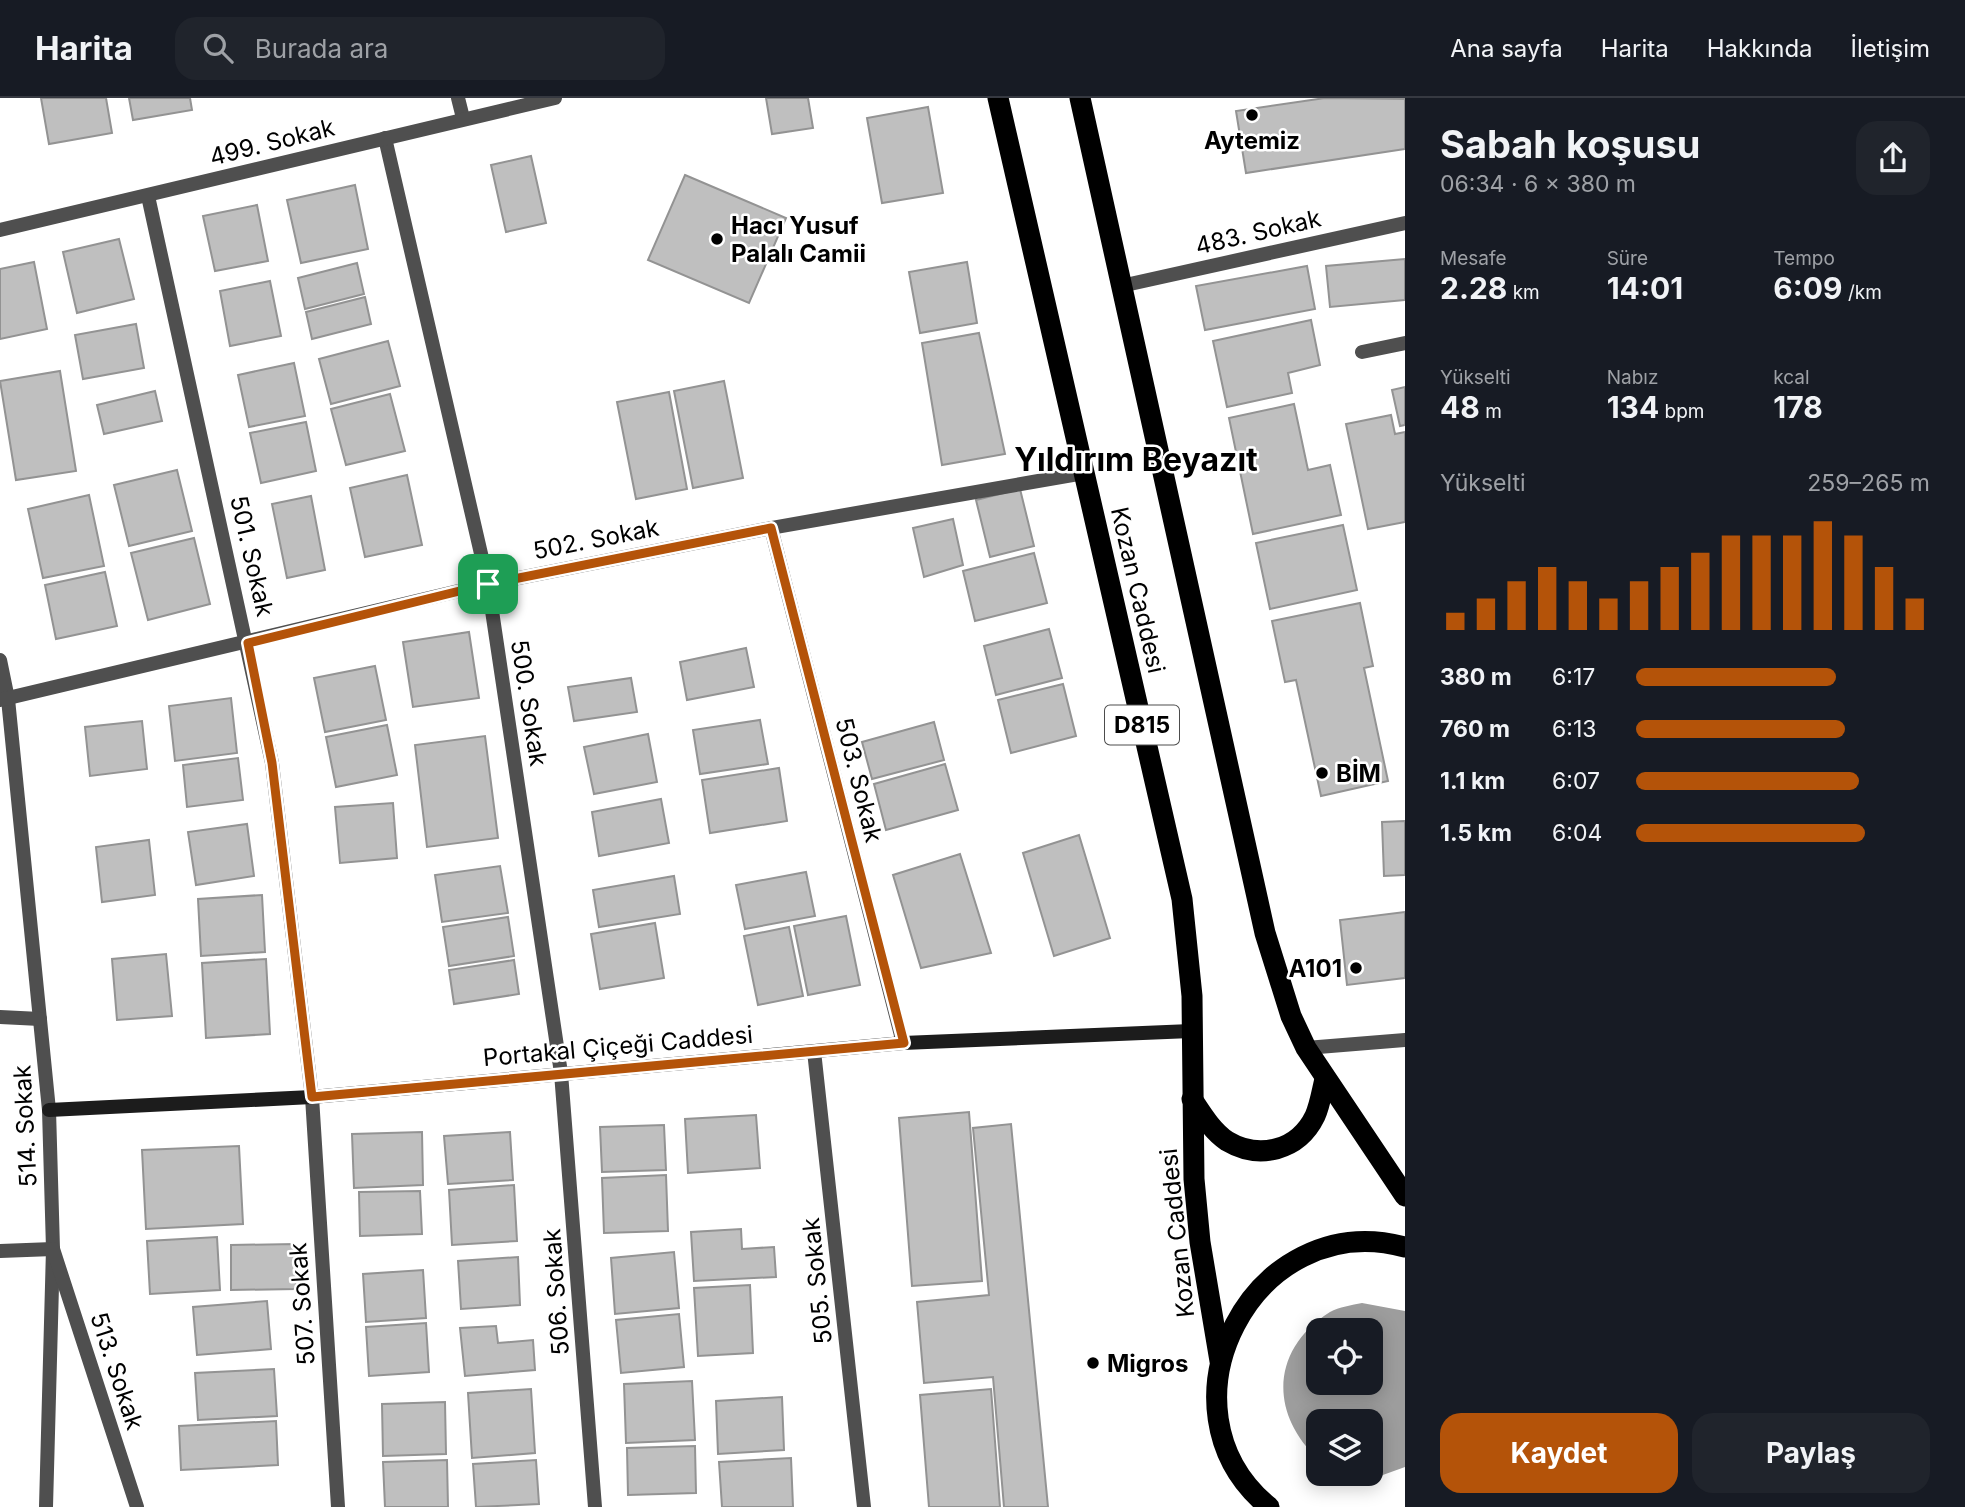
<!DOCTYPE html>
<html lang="tr">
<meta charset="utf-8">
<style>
body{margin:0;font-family:Inter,sans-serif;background:#20242c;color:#f1f3f6;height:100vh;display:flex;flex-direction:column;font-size:26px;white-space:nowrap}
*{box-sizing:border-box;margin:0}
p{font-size:23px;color:#9ea1a6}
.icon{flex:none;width:38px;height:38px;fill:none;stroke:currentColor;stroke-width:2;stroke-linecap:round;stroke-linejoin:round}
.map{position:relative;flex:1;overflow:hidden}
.side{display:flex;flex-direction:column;background:#171b24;width:560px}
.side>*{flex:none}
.tools{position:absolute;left:1306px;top:1220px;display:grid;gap:14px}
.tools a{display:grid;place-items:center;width:77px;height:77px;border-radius:14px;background:#171b24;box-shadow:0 4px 18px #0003;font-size:35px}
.pin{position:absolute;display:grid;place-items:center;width:60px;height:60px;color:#fff;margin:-30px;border-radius:14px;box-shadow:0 4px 10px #0006}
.round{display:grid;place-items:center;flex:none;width:74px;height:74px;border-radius:21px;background:#20242c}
.head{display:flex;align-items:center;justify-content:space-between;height:119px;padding:0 35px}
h1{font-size:38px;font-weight:700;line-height:52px}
.metrics{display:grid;grid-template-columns:repeat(3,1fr);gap:10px;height:119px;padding:7px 35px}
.metrics div{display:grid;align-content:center}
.metrics b{font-size:30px;font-weight:700}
.metrics small{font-size:19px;font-weight:400}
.metrics p{font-size:19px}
.chart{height:196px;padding:14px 35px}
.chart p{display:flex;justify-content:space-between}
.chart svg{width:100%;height:126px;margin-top:7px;stroke:#b45309;stroke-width:6}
.action{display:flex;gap:14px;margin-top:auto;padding:14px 35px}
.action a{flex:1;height:80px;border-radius:21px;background:#b45309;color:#fff;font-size:28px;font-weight:700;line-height:80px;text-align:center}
.action a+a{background:#20242c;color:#f1f3f6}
ul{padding:0 35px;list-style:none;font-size:23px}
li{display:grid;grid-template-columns:112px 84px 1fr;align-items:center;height:52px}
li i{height:18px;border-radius:9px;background:#b45309}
header{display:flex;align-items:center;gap:42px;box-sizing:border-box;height:98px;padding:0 35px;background:#171b24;border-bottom:2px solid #363941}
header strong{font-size:33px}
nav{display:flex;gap:38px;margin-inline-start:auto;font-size:24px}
.search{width:490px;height:63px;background:#20242c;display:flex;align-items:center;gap:18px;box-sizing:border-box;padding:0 24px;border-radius:21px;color:#9ea1a6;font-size:26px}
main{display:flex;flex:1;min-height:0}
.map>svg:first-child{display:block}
.water{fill:#9d9d9d;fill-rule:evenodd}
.building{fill:#bfbfbf;stroke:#939393;stroke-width:2}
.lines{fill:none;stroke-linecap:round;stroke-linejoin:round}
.lane{stroke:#4f4f4f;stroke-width:14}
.street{stroke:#4f4f4f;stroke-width:14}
.secondary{stroke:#1c1c1c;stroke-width:14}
.highway{stroke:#000;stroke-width:21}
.route-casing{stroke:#fff;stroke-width:14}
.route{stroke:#b45309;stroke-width:9}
.poi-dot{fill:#000;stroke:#fff;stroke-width:2.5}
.labels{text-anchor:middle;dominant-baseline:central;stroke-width:5;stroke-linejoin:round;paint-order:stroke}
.shield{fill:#fff;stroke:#4c4c4c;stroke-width:2}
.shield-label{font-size:23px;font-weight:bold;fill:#000}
.poi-label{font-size:24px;font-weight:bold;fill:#000;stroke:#fff;text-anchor:start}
.street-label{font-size:24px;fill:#000;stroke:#fff}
.district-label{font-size:32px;font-weight:bold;fill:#000;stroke:#fff}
</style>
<header>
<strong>Harita</strong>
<div class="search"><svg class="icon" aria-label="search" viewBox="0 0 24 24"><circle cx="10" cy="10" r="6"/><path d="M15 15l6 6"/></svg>Burada ara</div>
<nav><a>Ana sayfa</a><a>Harita</a><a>Hakkında</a><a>İletişim</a></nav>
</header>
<main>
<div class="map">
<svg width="1405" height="1409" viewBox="0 0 1405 1409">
<rect width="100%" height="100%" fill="#fff"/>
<!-- water -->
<path class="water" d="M1362 1205 1405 1213V1369L1380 1378 1347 1376H1370V1323H1318V1361C1269 1315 1271 1251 1330 1214 1339 1209 1352 1207 1362 1205ZM1318 1232H1370V1284H1318Z"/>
<!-- building -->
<g class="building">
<path d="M41 0H106L112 35 49 46Z"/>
<path d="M129 0H190L192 12 133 22Z"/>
<path d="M766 0H808L813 30 772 36Z"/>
<path d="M1325 0 1405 1V51L1246 75 1236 13Z"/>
<path d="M928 9 943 95 882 105 867 20Z"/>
<path d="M531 58 546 125 506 134 491 67Z"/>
<path d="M685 77 786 120 749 205 648 162Z"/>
<path d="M355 87 368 151 301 165 287 102Z"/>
<path d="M257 107 268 163 215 173 203 118Z"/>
<path d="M119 141 134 201 77 215 63 154Z"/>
<path d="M1405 161V202L1330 209 1326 168Z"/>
<path d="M34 164 47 231 0 241V171Z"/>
<path d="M967 164 977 225 920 235 909 174Z"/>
<path d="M357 165 364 196 305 211 298 180Z"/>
<path d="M1307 168 1315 211 1205 232 1196 188Z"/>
<path d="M270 183 281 238 230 248 220 193Z"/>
<path d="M365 199 371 226 312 241 306 214Z"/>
<path d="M1311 222 1320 267 1288 275 1292 295 1227 309 1213 243Z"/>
<path d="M136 226 144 270 83 281 75 237Z"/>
<path d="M979 235 1005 356 942 367 922 245Z"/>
<path d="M388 243 400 288 331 306 319 261Z"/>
<path d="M294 265 305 318 249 329 238 277Z"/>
<path d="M60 273 76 373 16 382 0 283Z"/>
<path d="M724 283 743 380 693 390 674 293Z"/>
<path d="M1405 289V327L1400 328 1392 292Z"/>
<path d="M155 293 162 323 104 336 97 307Z"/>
<path d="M669 294 687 391 636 401 617 304Z"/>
<path d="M390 296 405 353 346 367 331 311Z"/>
<path d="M1294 306 1308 372 1330 367 1341 417 1253 436 1229 320Z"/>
<path d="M1391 317 1395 336 1405 334V424L1368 431 1346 326Z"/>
<path d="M306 324 316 373 261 385 250 335Z"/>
<path d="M177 372 192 433 129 448 114 387Z"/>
<path d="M407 377 422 447 365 459 350 390Z"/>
<path d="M1020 391 1034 448 990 459 976 402Z"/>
<path d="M89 397 104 468 43 480 28 411Z"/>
<path d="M311 398 325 472 287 480 272 406Z"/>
<path d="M953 421 963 467 924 479 913 430Z"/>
<path d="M1343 427 1357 492 1270 511 1256 445Z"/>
<path d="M194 440 210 506 148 522 131 455Z"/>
<path d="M1034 455 1047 505 975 523 963 473Z"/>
<path d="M105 474 117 528 56 541 45 487Z"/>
<path d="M1360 505 1373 568 1364 570 1388 683 1321 698 1296 582 1285 584 1272 523Z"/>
<path d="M1049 531 1062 580 996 597 984 548Z"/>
<path d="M469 534 479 600 413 609 403 544Z"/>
<path d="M746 550 754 589 687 602 680 564Z"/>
<path d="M375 568 386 622 325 634 314 580Z"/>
<path d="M631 580 637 614 574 623 568 589Z"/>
<path d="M1063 586 1076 638 1011 655 998 602Z"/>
<path d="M231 600 237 655 175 663 169 608Z"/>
<path d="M760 622 768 666 700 676 693 632Z"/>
<path d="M142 623 147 671 90 678 85 629Z"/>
<path d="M934 624 944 662 872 681 862 644Z"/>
<path d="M387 627 397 677 336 689 326 639Z"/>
<path d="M648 636 657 684 594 696 584 649Z"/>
<path d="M485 638 498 740 427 749 415 647Z"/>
<path d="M238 660 243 702 187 709 183 667Z"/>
<path d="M945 666 958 712 886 732 874 686Z"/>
<path d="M779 670 787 723 710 735 702 682Z"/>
<path d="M661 701 669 745 599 758 592 714Z"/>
<path d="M393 705 397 760 340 765 335 709Z"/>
<path d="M1405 723V777L1384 778 1382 724Z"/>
<path d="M247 726 254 778 196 787 188 734Z"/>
<path d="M1079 737 1110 840 1054 858 1023 755Z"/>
<path d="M149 742 155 797 102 804 96 749Z"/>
<path d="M960 756 991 855 921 870 893 777Z"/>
<path d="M500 768 508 815 442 824 435 777Z"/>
<path d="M806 774 815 818 745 831 736 787Z"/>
<path d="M674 778 680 816 599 829 593 792Z"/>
<path d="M262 797 265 854 201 858 198 801Z"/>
<path d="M1405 814V880L1347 887 1340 822Z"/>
<path d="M846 818 860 887 808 897 794 828Z"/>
<path d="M508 819 514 858 449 868 443 829Z"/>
<path d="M655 825 664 880 600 891 591 836Z"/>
<path d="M789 829 803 898 758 907 744 838Z"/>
<path d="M166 856 172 918 117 922 112 861Z"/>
<path d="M266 861 270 936 206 940 202 865Z"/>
<path d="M514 862 519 896 454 906 449 872Z"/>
<path d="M969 1014 982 1183 912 1188 899 1020Z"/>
<path d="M756 1017 760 1070 688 1075 685 1021Z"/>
<path d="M1011 1026 1048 1409H1004L993 1279 924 1285 917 1204 989 1197 973 1030Z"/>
<path d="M664 1027 666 1072 602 1074 600 1029Z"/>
<path d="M422 1034 423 1087 354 1090 352 1036Z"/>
<path d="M510 1034 513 1082 448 1086 444 1038Z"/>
<path d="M239 1048 243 1126 146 1131 142 1052Z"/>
<path d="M666 1077 668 1133 604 1135 602 1080Z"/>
<path d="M514 1087 517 1143 452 1147 449 1092Z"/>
<path d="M420 1093 422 1136 360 1138 359 1094Z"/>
<path d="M741 1131 742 1151 774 1149 776 1179 694 1183 691 1134Z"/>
<path d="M217 1139 220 1192 150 1196 147 1143Z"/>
<path d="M295 1146 296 1191 231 1192V1147Z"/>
<path d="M674 1154 679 1210 615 1216 611 1160Z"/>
<path d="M518 1159 520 1207 461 1211 458 1163Z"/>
<path d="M423 1172 426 1220 366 1224 363 1176Z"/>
<path d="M750 1187 753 1255 698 1258 694 1190Z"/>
<path d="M267 1203 271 1251 197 1257 193 1209Z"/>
<path d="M679 1216 684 1269 621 1275 616 1222Z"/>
<path d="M426 1225 429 1274 369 1278 366 1229Z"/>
<path d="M496 1228 498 1245 533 1242 535 1272 465 1278 460 1230Z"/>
<path d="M274 1271 277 1318 198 1322 195 1275Z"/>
<path d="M692 1283 695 1342 626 1345 624 1286Z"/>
<path d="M531 1291 535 1355 472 1360 468 1295Z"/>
<path d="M991 1291 1000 1409H929L920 1297Z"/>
<path d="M782 1299 784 1352 718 1356 716 1303Z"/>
<path d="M445 1304 446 1356 383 1358 382 1306Z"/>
<path d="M276 1323 278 1367 181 1372 179 1328Z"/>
<path d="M695 1348 696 1395 628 1397 627 1350Z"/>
<path d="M791 1360 793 1409H722L719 1364Z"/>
<path d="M447 1362 448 1409H385L383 1364Z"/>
<path d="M536 1362 539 1406 476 1409 473 1366Z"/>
</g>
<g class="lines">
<!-- lane -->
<path class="lane" d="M1362 254 1405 245"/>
<!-- street -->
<g class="street">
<path d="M458 0 463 20"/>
<path d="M385 40 488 486 561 975 595 1409"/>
<path d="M148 98 272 665 312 999 338 1409"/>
<path d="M0 132 555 0"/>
<path d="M1121 188 1405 125"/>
<path d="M771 430 903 945"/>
<path d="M0 562 8 601 49 1012 53 1151 46 1409"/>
<path d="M0 602 488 486 771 430 1084 375"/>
<path d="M0 919 40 921"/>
<path d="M1306 950 1405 942"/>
<path d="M814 953 864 1409"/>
<path d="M0 1153 53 1151 137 1409"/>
</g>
<!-- secondary -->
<path class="secondary" d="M49 1012 312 999 903 945 1191 933"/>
<!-- highway -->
<g class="highway">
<path d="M998 0 1182 801 1192 898 1194 1081 1200 1144 1220 1263"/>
<path d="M1080 0 1265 835 1291 918 1306 950 1405 1098"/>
<path d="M1192 1001C1202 1016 1212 1033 1227 1043 1259 1062 1298 1053 1315 1018 1320 1007 1322 993 1325 981"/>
<path d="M1269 1409C1149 1311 1253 1108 1405 1149"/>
</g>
</g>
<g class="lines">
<!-- route casing -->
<g class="route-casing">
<path id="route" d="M771 430 904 945 312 999 272 665 248 545 488 486Z"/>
</g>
<!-- route -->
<use href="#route" class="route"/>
</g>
<!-- markers -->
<g class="poi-dot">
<circle cx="1252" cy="17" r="7"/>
<circle cx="717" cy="141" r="7"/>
<circle cx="1322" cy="675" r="7"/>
<circle cx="1356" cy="870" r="7"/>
<circle cx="1093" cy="1265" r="7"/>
</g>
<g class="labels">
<!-- shield labels -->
<rect class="shield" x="1105" y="607.5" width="74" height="39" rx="5"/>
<g class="shield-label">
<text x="1142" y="627">D815</text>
</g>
<!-- poi labels -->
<g class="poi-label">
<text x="1252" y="42" text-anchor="middle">Aytemiz</text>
<text x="731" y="127">Hacı Yusuf<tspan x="731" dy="28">Palalı Camii</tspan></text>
<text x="1336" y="675">BİM</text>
<text x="1342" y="870" text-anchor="end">A101</text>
<text x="1107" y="1265">Migros</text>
</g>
<!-- street labels -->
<g class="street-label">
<text transform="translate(272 44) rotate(-14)">499. Sokak</text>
<text transform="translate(1258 134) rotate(-13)">483. Sokak</text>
<text transform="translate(596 441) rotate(-11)">502. Sokak</text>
<text transform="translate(252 458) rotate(77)">501. Sokak</text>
<text transform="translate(1138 492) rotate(77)">Kozan Caddesi</text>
<text transform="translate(529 605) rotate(81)">500. Sokak</text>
<text transform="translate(859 682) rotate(76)">503. Sokak</text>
<text transform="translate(618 948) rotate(-5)">Portakal Çiçeği Caddesi</text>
<text transform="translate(25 1028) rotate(-93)">514. Sokak</text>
<text transform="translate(1177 1135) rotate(-96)">Kozan Caddesi</text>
<text transform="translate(817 1183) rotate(-96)">505. Sokak</text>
<text transform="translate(556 1194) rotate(-94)">506. Sokak</text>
<text transform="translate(302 1206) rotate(-94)">507. Sokak</text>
<text transform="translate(117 1273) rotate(72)">513. Sokak</text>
</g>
<!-- district labels -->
<g class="district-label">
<text x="1136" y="361">Yıldırım Beyazıt</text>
</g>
</g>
</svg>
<div class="tools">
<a><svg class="icon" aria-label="locate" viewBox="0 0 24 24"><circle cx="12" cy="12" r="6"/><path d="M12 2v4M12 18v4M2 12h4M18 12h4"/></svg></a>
<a><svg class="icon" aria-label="layers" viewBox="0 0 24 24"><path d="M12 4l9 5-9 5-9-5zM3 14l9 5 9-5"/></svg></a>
</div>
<div class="pin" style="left:488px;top:486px;background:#1e9e55"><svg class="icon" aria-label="arrive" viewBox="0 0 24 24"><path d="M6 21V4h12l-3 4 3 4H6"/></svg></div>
</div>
<section class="side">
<div class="head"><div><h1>Sabah koşusu</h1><p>06:34 · 6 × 380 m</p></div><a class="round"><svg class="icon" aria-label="share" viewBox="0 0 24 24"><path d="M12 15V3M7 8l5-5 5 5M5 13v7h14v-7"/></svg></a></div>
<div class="metrics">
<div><p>Mesafe</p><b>2.28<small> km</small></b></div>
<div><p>Süre</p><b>14:01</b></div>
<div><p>Tempo</p><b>6:09<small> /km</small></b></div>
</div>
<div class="metrics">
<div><p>Yükselti</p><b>48<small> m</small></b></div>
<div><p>Nabız</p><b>134<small> bpm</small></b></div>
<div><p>kcal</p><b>178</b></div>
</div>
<div class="chart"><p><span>Yükselti</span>259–265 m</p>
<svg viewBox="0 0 160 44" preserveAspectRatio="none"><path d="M5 44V38M15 44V33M25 44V27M35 44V22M45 44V27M55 44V33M65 44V27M75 44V22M85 44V17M95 44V11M105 44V11M115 44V11M125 44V6M135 44V11M145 44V22M155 44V33"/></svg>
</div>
<ul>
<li><b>380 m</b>6:17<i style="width:68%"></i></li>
<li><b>760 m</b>6:13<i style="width:71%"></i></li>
<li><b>1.1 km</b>6:07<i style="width:76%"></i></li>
<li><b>1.5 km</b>6:04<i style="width:78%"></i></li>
</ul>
<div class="action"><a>Kaydet</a><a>Paylaş</a></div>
</section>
</main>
